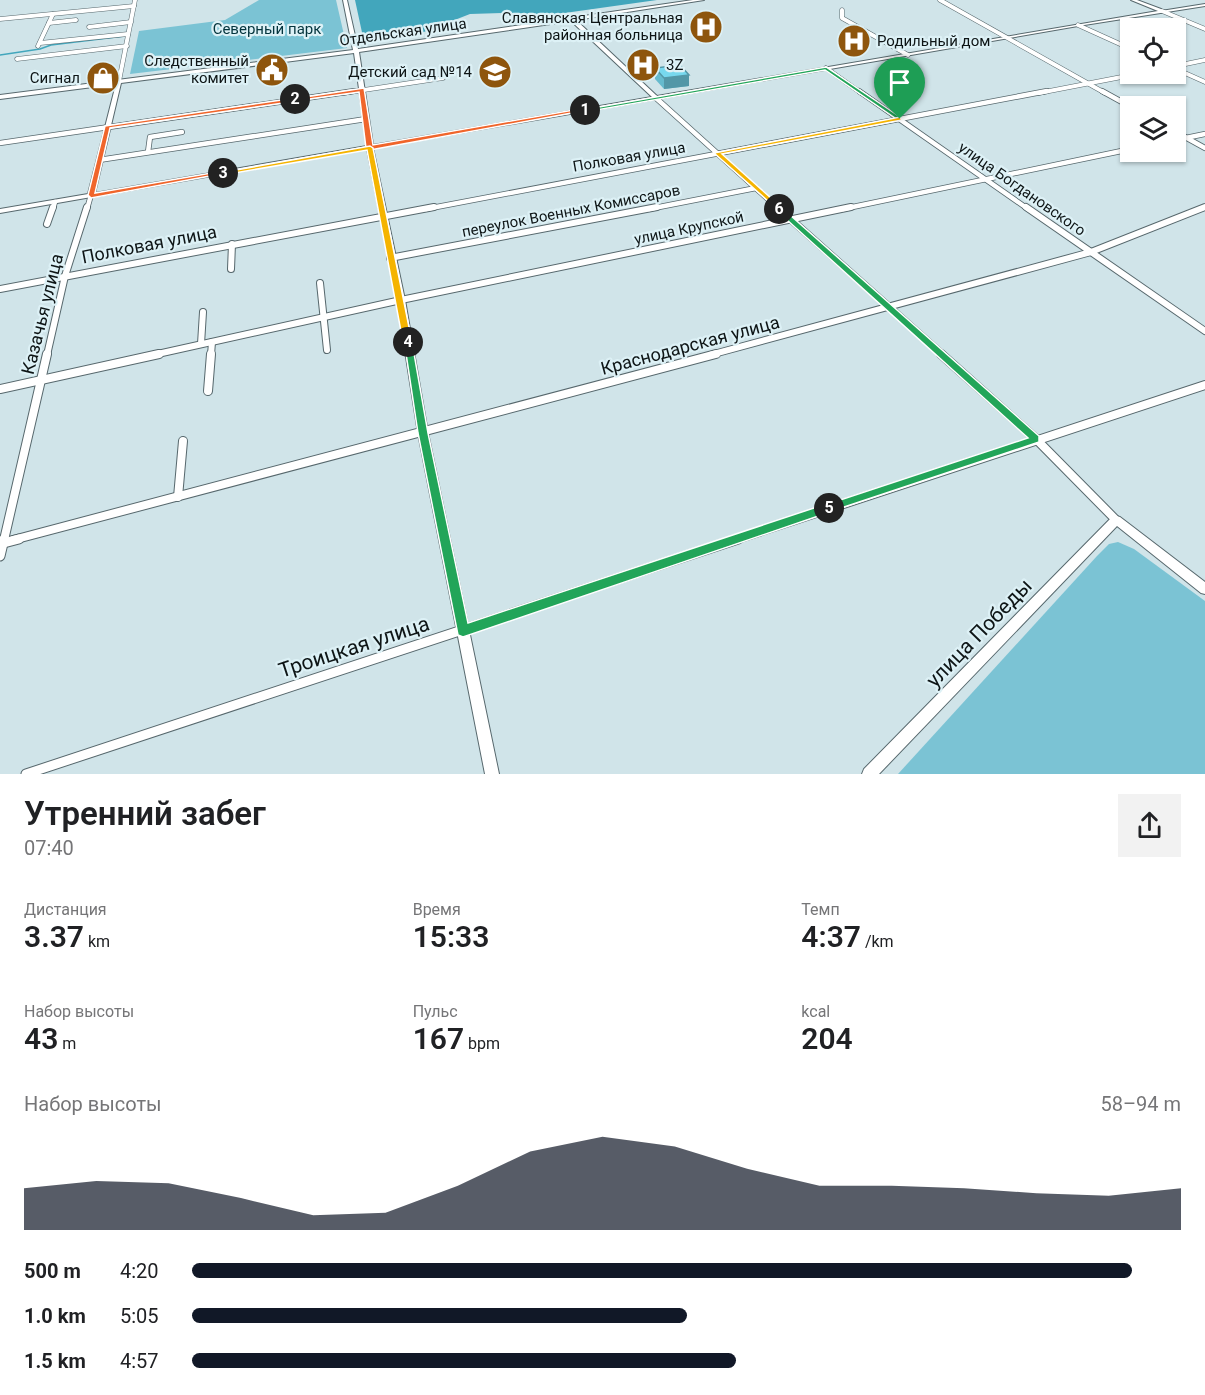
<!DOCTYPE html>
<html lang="ru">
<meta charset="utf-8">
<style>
body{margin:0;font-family:Roboto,sans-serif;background:#f2f2f2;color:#202124;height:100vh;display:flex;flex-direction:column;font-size:22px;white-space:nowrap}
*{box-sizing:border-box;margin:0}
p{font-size:20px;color:#757577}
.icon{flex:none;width:33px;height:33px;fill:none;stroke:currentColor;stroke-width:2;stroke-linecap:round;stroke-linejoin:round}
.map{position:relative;height:774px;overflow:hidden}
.side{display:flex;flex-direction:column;background:#fff;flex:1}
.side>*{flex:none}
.buttons{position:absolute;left:1120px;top:18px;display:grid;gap:12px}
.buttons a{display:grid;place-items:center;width:66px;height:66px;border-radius:0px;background:#fff;box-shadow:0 2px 4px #0004;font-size:30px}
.pin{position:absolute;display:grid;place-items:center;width:51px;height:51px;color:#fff;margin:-62px -26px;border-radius:50% 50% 50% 0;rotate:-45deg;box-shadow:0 0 6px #0007}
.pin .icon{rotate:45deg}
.km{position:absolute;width:30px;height:30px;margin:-15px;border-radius:50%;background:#222;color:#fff;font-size:16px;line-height:30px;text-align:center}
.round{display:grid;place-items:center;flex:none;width:63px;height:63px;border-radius:0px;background:#f2f2f2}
.overview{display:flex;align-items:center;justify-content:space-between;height:102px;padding:0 24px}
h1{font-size:33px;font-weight:600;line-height:45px}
.stats{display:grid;grid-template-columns:repeat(3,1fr);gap:9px;height:102px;padding:6px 24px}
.stats div{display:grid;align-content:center}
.stats b{font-size:30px;font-weight:600}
.stats small{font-size:16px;font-weight:400}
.stats p{font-size:16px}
.chart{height:168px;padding:12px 24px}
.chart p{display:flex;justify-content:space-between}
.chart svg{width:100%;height:108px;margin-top:6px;fill:#111827;opacity:.7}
ul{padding:0 24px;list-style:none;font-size:20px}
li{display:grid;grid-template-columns:96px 72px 1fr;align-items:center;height:45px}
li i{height:15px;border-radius:8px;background:#111827}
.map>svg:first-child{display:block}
.green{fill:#7bc3d4}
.water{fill:#42a6bc}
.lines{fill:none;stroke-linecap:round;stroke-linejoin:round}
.stream{stroke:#42a6bc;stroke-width:1.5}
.minor-far4-casing{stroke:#57686d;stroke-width:5}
.minor-far3-casing{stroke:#57686d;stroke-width:6}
.minor-far2-casing{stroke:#57686d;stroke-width:8}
.minor-far1-casing{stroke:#57686d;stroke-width:10}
.minor-casing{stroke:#57686d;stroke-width:11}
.tertiary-casing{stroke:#57686d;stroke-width:2}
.minor-far4{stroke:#fff;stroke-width:4}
.minor-far3{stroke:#fff;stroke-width:4.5}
.minor-far2{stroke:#fff;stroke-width:6}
.minor-far1{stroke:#fff;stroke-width:8}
.minor{stroke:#fff;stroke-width:9}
.tertiary{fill:#fff;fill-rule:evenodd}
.wall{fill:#66bacd}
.shaded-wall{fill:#5397a7}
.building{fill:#77d8ee;stroke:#5397a7;stroke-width:1.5}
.split-1{fill:#22a559;stroke:#fff;stroke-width:1.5}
.split-2{fill:#f0652b;stroke:#fff;stroke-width:1.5}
.split-3{fill:#f0652b;stroke:#fff;stroke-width:1.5}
.split-4{fill:#f5b400;stroke:#fff;stroke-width:1.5}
.split-5{fill:#22a559;stroke:#fff;stroke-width:1.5}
.split-6{fill:#22a559;stroke:#fff;stroke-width:1.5}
.split-7{fill:#f5b400;stroke:#fff;stroke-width:1.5}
.labels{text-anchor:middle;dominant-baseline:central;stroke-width:4.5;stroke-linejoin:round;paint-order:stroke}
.far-poi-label{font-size:15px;fill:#0e1516;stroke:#ddf1f6;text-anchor:end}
.far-park-label{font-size:15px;fill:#03343d;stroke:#ddf1f6}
.far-street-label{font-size:15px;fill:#0e1516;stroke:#ddf1f6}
.street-label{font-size:18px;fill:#0e1516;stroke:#ddf1f6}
.near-street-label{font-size:21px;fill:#0e1516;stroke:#ddf1f6}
</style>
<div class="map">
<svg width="1205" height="774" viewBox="0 0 1205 774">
<rect width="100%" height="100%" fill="#d0e4e9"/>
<!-- green -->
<g class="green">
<path d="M259 0H336L347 48 130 74 139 31 225 20Z"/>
<path d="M1118 542 1134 549 1205 601V774H898L1097 556 1109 544Z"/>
</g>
<!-- water -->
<path class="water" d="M355 0H657L529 18 502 13 470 14 416 35 370 40 363 37Z"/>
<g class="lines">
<!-- stream -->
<path class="stream" d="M0 55 40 49 51 45 125 36"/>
<!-- minor-far4 casing -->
<g class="minor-far4-casing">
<g id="minor-far4">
<path d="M940 0 1105 93"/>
<path d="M842 10V18L908 55"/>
<path d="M1162 11 1205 29"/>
<path d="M0 19 134 6"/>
<path d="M49 23 76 20"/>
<path d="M1078 25 1131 49"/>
<path d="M89 27 131 22"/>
<path d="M40 43 128 34"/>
<path d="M38 46 53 14"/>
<path d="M17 59 127 46"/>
<path d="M1176 66 1205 60"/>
<path d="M826 68 861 93"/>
<path d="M1176 69 1205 82"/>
<path d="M119 81 135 0"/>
<path d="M344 93 443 78"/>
<path d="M1039 93 1137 74"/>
</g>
</g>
<!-- minor-far3 casing -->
<g class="minor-far3-casing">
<g id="minor-far3">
<path d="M859 91 1028 209"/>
<path d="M1102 91 1131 107"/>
<path d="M656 98 779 209"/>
<path d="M1176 132 1205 148"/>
<path d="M1176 140 1205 134"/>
<path d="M0 143 354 91"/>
<path d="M148 152 150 137 182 132"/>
<path d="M99 160 366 119"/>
<path d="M53 209 55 202"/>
<path d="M87 209 91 195"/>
<path d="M426 209 1047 91"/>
<path d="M649 209 756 188"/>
<path d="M843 209 1131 149"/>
<path d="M1200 209 1205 207"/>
</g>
</g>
<!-- minor-far2 casing -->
<g class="minor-far2-casing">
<g id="minor-far2">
<path d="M777 207 943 355"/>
<path d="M1026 207 1205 331"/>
<path d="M47 224 53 207"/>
<path d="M390 258 657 207"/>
<path d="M231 269 232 244"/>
<path d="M320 283 327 350"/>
<path d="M0 289 434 207"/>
<path d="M201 344 203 312"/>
<path d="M47 355 65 276 87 207"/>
<path d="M153 355 401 300 851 207"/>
<path d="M211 355 212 342"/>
<path d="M710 355 1091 252 1205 207"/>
</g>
</g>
<!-- minor-far1 casing -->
<g class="minor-far1-casing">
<g id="minor-far1">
<path d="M941 354 1036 439 1116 520"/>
<path d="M0 389 159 354"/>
<path d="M208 391 211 354"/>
<path d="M178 497 183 441"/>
<path d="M4 540 47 354"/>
<path d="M13 540 716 354"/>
<path d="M734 540 1205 385"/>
</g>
</g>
<!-- minor casing -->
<g class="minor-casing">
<g id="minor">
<path d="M0 544 19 539"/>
<path d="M0 556 4 539"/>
<path d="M26 774 738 539"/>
</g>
</g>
<!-- tertiary casing -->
<g class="tertiary-casing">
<g id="tertiary">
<path d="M343 0H347L358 49 693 0H704L576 20 657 96 1158 11 1131 0H1137L1161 9V11L1205 4V6L1078 26 373 148 405 300 428 433 499 774H485L418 433 397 300 367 149 0 213V209L88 194 116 84 0 99V95L353 50ZM571 21 652 97 373 145 359 52ZM354 53 367 146 95 193 121 83Z"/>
<path d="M1116 516 1120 517 1205 582V594L1201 593 1117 526 879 774H862L864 769 1112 517Z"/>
</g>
</g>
<!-- minor-far4 -->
<use href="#minor-far4" class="minor-far4"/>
<!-- minor-far3 -->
<use href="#minor-far3" class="minor-far3"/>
<!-- minor-far2 -->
<use href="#minor-far2" class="minor-far2"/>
<!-- minor-far1 -->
<use href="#minor-far1" class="minor-far1"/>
<!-- minor -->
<use href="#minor" class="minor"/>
<!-- tertiary -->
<use href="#tertiary" class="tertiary"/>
</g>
<!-- wall -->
<path class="wall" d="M655 68 689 75V86L664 89 655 79Z"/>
<!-- shaded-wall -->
<path class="shaded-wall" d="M689 75V86L664 89V78Z"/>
<!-- building -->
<path class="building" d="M680 65 689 75 664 78 655 68Z"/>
<!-- split-1 -->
<path class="split-1" d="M826 67 903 119 898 120 825 70 585 112 582 110Z"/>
<!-- split-2 -->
<path class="split-2" d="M364 88 373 145 585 108 588 110 370 150 366 148 359 92 295 101 292 99Z"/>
<!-- split-3 -->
<path class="split-3" d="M295 98 297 101 110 128 95 193 223 171 226 173 91 198 88 195 105 126Z"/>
<!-- split-4 -->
<path class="split-4" d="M370 146 373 148 412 342 408 345 403 342 367 150 223 175 219 173Z"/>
<!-- split-5 -->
<path class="split-5" d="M404 340 412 342 428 433 468 623 829 503 835 508 833 511 463 637 458 635 418 433Z"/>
<!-- split-6 -->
<path class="split-6" d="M776 207H781L1039 436V442L829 512 825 511V505L1028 438 776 210Z"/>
<!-- split-7 -->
<path class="split-7" d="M900 117 902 120 722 154 781 207 779 211 714 153Z"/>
<!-- icons -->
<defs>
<g id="hospital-disc" transform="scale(1.725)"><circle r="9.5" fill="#8e550d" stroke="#ddf1f6"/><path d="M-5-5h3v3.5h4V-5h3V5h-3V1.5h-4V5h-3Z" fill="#fff"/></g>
<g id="civic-disc" transform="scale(1.725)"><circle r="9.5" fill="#8e550d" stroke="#ddf1f6"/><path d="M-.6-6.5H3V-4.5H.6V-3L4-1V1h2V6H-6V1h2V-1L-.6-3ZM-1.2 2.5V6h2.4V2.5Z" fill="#fff"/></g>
<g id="school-disc" transform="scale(1.725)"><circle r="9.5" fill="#8e550d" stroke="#ddf1f6"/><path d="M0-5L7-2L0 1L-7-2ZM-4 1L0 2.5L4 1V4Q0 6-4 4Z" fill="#fff"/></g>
<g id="shop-disc" transform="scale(1.725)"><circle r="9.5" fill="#8e550d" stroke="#ddf1f6"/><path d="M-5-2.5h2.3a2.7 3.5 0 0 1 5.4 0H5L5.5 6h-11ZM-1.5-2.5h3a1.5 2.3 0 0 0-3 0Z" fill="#fff"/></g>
</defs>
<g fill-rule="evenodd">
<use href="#hospital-disc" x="706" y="27"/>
<use href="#hospital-disc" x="854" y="41"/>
<use href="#hospital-disc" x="643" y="65"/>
<use href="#civic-disc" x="272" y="70"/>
<use href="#school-disc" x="495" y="72"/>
<use href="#shop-disc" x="103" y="78"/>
</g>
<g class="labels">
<!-- far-poi labels -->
<g class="far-poi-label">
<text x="683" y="18">Славянская Центральная<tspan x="683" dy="17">районная больница</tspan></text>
<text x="877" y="41" text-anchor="start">Родильный дом</text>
<text x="249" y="61">Следственный<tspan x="249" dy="17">комитет</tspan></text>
<text x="666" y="65" text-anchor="start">3Z</text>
<text x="472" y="72">Детский сад №14</text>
<text x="80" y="78">Сигнал</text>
</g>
<!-- far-park labels -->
<g class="far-park-label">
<text x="267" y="29">Северный парк</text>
</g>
<!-- far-street labels -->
<g class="far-street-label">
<text transform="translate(403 32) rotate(-8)">Отдельская улица</text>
<text transform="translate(629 157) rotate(-10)">Полковая улица</text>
<text transform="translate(1022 189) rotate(35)">улица Богдановского</text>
<text transform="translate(571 211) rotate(-11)">переулок Военных Комиссаров</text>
<text transform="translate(689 228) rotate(-12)">улица Крупской</text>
</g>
<!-- street labels -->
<g class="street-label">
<text transform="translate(149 244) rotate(-11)">Полковая улица</text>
<text transform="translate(42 314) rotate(-76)">Казачья улица</text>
<text transform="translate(690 345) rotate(-15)">Краснодарская улица</text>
</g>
<!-- near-street labels -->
<g class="near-street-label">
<text transform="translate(979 633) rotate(-46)">улица Победы</text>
<text transform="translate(354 647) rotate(-18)">Троицкая улица</text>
</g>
</g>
</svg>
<div class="buttons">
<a><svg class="icon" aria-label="locate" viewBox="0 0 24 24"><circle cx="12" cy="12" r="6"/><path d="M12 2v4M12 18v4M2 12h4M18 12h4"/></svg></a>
<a><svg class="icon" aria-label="layers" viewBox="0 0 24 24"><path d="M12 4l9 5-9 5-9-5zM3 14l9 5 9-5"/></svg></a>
</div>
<div class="pin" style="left:900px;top:119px;background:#1e9e55"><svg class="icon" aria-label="arrive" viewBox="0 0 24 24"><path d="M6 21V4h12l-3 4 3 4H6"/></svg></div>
<b class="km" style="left:585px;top:110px">1</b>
<b class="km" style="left:295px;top:99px">2</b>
<b class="km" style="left:223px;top:173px">3</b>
<b class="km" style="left:408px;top:342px">4</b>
<b class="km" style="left:829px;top:508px">5</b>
<b class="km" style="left:779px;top:209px">6</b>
</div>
<section class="side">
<div class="overview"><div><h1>Утренний забег</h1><p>07:40</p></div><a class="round"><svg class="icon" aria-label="share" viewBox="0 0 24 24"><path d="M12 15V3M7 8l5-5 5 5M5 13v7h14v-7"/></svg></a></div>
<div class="stats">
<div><p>Дистанция</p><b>3.37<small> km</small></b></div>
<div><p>Время</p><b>15:33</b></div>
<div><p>Темп</p><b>4:37<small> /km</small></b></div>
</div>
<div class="stats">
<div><p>Набор высоты</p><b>43<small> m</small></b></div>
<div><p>Пульс</p><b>167<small> bpm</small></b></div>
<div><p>kcal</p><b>204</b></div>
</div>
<div class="chart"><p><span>Набор высоты</span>58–94 m</p>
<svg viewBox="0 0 160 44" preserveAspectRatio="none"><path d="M0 44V27L10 24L20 25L30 31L40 38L50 37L60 26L70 12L80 6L90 10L100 19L110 26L120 26L130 27L140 29L150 30L160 27V44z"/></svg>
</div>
<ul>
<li><b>500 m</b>4:20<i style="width:95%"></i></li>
<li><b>1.0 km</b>5:05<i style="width:50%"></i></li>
<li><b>1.5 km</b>4:57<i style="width:55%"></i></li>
</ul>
</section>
